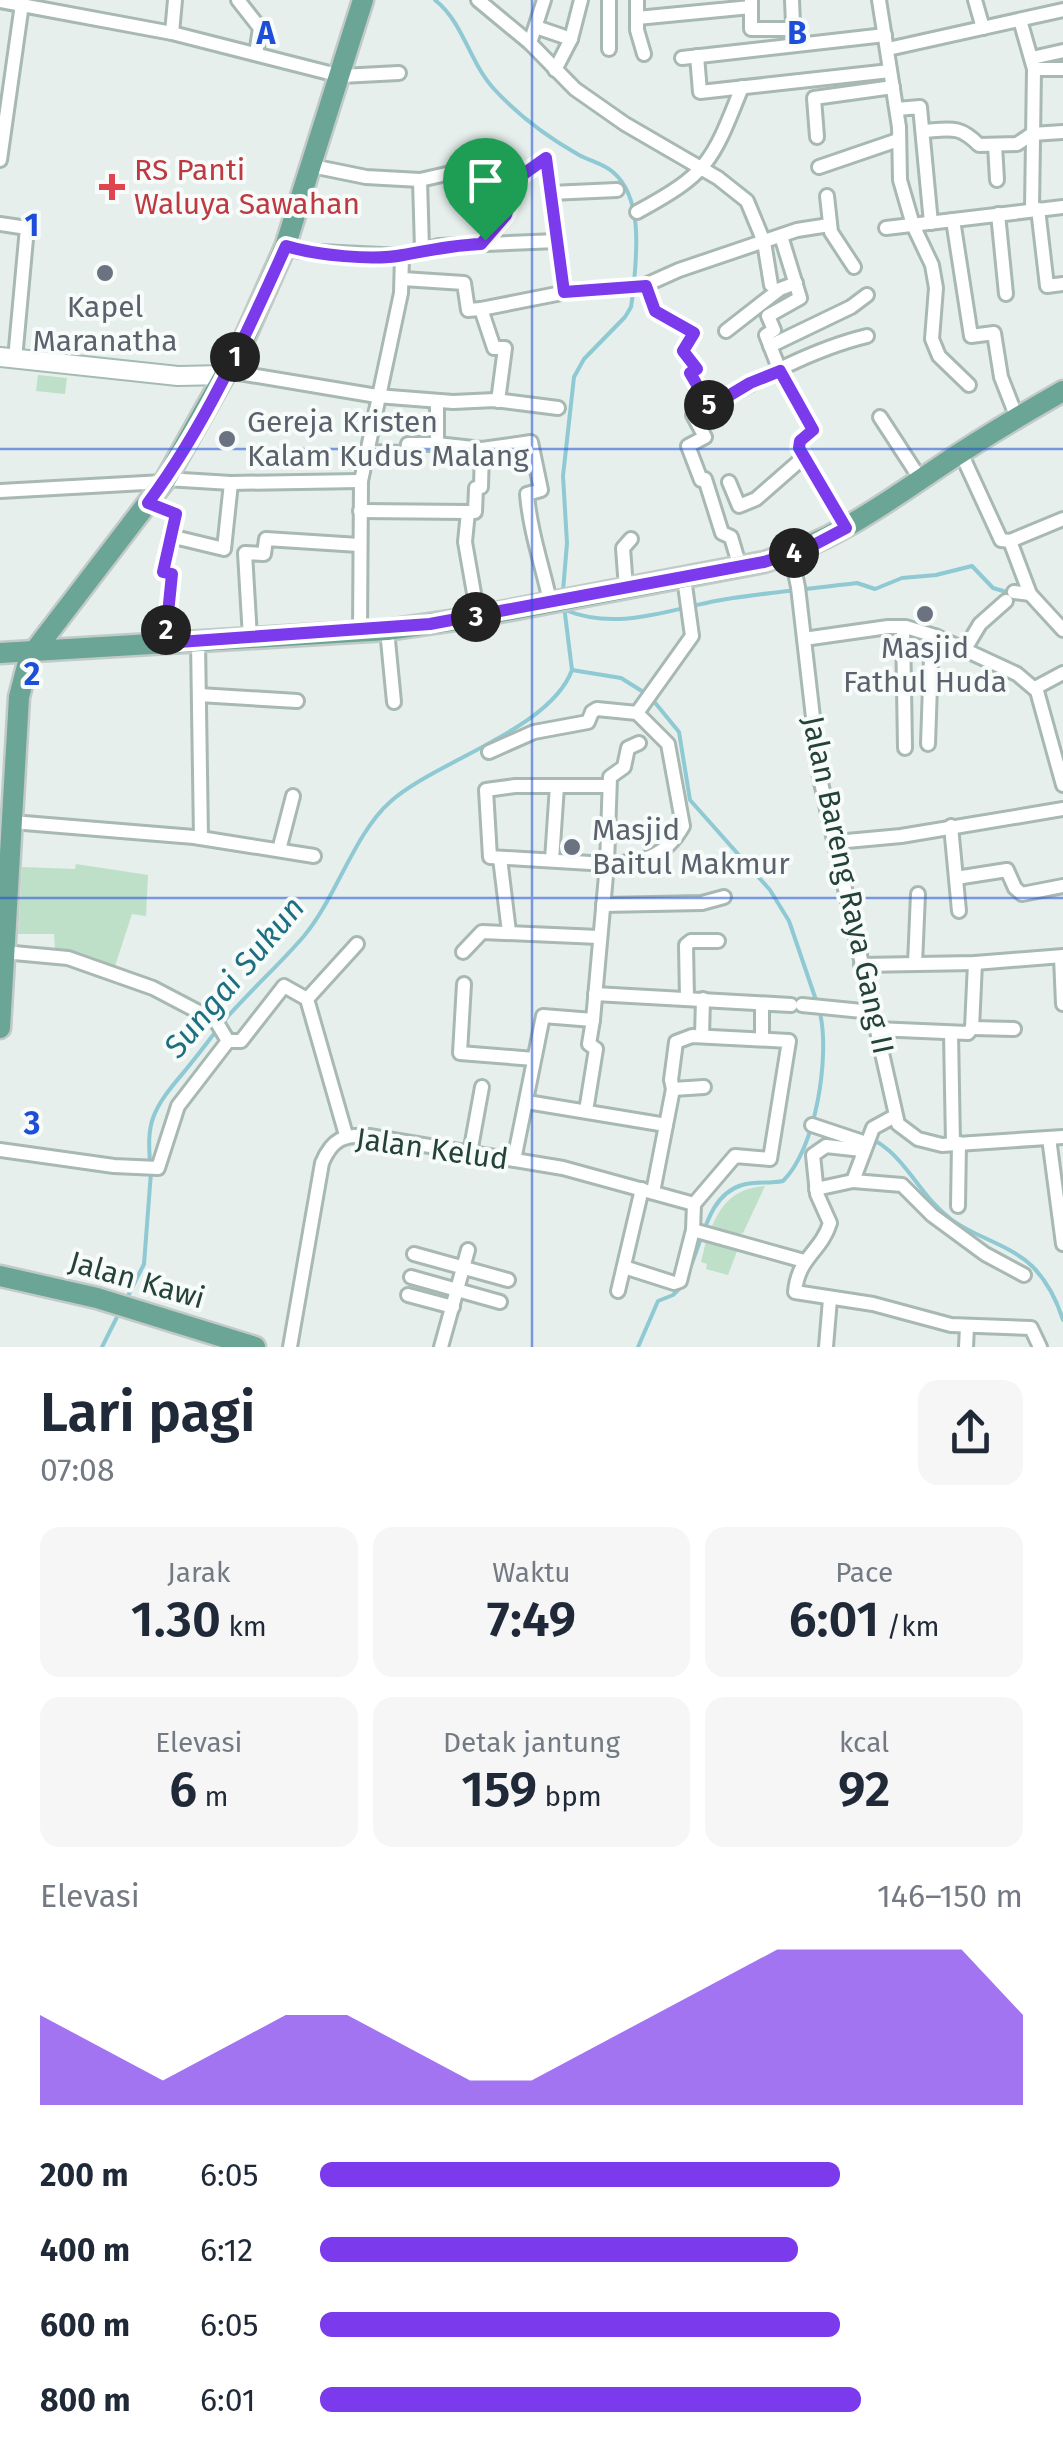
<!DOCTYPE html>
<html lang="id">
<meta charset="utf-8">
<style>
body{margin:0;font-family:"Fira Sans",sans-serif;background:#f6f6f7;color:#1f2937;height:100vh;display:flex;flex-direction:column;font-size:38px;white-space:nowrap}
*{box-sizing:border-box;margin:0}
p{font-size:32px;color:#747a83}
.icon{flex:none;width:55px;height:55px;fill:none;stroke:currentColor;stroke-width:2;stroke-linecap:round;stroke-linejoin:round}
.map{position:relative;height:1347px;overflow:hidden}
.panel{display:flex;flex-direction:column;background:#fff;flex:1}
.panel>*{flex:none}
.pin{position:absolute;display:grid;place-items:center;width:85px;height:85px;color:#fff;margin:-102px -42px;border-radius:50% 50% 50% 0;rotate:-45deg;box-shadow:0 0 10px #0007}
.pin .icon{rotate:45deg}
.km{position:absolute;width:50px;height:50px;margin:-25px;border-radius:50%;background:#222;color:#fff;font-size:28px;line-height:50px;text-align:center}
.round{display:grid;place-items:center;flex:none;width:105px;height:105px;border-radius:20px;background:#f6f6f7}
.overview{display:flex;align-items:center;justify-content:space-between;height:170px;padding:0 40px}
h1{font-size:55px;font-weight:600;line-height:75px}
.figures{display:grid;grid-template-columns:repeat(3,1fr);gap:15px;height:170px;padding:10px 40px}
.figures div{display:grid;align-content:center;border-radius:20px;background:#f6f6f7;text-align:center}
.figures b{font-size:50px;font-weight:600}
.figures small{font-size:28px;font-weight:400}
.figures p{font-size:28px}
.chart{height:280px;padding:20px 40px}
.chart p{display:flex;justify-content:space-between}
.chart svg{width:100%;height:180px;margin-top:10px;fill:#7c3aed;opacity:.7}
ul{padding:0 40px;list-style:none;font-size:32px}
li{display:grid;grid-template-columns:160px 120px 1fr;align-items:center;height:75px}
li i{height:25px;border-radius:12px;background:#7c3aed}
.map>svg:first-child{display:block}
.green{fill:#bfe0c8}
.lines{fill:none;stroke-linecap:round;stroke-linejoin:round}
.stream{stroke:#8ec9d4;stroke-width:4}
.minor-casing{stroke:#a8b8b2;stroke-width:18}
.secondary-casing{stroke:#a4bbb3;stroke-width:22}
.primary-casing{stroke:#c2cac8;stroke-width:25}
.minor{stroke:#fff;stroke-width:12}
.secondary{stroke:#fff;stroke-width:18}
.primary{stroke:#6aa596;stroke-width:20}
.route-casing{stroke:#fff;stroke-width:20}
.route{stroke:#7c3aed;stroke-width:12}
.grid{fill:none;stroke:#1d4ed8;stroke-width:2.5;stroke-opacity:0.55}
.health-dot{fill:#e0444e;stroke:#f7fbf9;stroke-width:4}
.worship-dot{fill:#6b7280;stroke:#f7fbf9;stroke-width:4}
.labels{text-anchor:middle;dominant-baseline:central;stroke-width:8;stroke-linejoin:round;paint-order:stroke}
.health-label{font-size:30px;fill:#be3a42;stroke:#f7fbf9;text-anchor:start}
.worship-label{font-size:30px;fill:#5b616d;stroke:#f7fbf9}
.street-label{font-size:30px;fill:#24423a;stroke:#f7fbf9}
.water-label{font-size:32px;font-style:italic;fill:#1c6f80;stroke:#f7fbf9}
.grid-label{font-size:32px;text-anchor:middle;font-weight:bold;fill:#1d4ed8;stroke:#f7fbf9;stroke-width:8;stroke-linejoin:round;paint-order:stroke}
</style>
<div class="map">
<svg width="1063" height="1347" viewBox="0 0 1063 1347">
<rect width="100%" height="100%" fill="#e6efeb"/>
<!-- green -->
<g class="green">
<path d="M38 375 67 378 65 394 36 391Z"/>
<path d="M76 864 148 875 146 916 132 914 114 969 55 950 54 934H18L22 867 75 869Z"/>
<path d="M765 1186 743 1233 731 1236 710 1231C721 1204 733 1189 765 1186Z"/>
<path d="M707 1237 739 1246 728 1275 706 1269 707 1264 701 1262Z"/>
</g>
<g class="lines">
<!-- stream -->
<g class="stream">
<path d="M435 0C464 23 469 62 494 89 517 114 549 138 579 155 590 161 605 164 614 173 642 198 637 250 634 283"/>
<path d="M563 591 567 543 563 476 574 377 584 359 625 317 631 307 633 293"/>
<path d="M565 610C622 633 675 606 733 598 774 592 816 588 857 583L875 589 902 578 936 575 972 566 993 588 1010 593"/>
<path d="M572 670 621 678 645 693"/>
<path d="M652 699 679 732 690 800 770 890 789 921 817 1003"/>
<path d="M849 1131C905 1143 911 1190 952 1220 977 1238 1010 1245 1032 1266 1047 1281 1057 1301 1063 1320"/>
<path d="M150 1163C149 1147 148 1132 153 1118 161 1096 179 1079 192 1062 205 1046 217 1029 230 1014 254 987 281 963 304 936 336 898 354 834 390 802 435 761 550 730 572 670L564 606"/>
<path d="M688 1272C703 1243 706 1196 742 1185 756 1181 769 1184 783 1181 816 1149 830 1056 820 1013"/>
<path d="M127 1298 144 1264 151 1172"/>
<path d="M102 1347 120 1311"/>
<path d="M638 1347 658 1301 673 1295 683 1285"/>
</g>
<!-- minor casing -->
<g class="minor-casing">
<g id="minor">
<path d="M238 0 260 28 256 54"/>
<path d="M478 0 530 43 575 89 625 124 718 178 747 201 764 242 771 285"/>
<path d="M637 0V30L644 54"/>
<path d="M751 0V29H789L793 24 792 0"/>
<path d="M879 0 899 127 900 180 913 225 932 265 936 288 932 339 939 356 969 385"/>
<path d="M975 0 983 28"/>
<path d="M0 1 172 33 341 76 399 73"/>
<path d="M637 18 751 7"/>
<path d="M1020 20 1034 69 1032 209"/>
<path d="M536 27 571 39"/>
<path d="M172 33 175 0"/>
<path d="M530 43 544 0"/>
<path d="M609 49V0"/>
<path d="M888 49 1063 10"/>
<path d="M697 56 700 92 890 71"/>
<path d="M682 58 885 35"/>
<path d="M1032 58 1063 51"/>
<path d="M1034 69H1063"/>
<path d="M555 70 571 39 581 0"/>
<path d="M897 109 920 107 931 223"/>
<path d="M923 131C951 129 959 125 979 145L1017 144 1032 134 1063 132"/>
<path d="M817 137 814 98 893 87"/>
<path d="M995 145 997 180"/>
<path d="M0 160 22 4"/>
<path d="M312 166 366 177 420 180 486 165"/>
<path d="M819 167 898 140"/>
<path d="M420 180 422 249"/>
<path d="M550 193 617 190"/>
<path d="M827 196 831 232 854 267"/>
<path d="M1038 209 1047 286 1063 284"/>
<path d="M637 212C709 173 712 162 742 87"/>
<path d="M998 214 1006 294"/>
<path d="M953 220 971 336 994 333 1001 377 1017 418"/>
<path d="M0 224 27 228 15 359"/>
<path d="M886 228 1063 207"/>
<path d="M781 236 800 298 768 316 774 330 766 335 780 371 813 430 800 441 799 448 847 528"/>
<path d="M481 244 506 215 518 178 546 158 565 292"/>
<path d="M285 247 300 251 402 256 439 246 557 241"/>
<path d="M403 279 464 283 468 310 481 309 577 290 641 287 679 270 797 230 829 225"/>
<path d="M646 286 655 311 695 333 683 351 697 369 691 373 710 407 693 415 705 437 688 446 701 480 705 479 722 533 731 537 740 567"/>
<path d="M481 309 494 348H505L498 401"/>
<path d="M726 331 780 289 796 283"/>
<path d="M770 346 851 307 867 295"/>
<path d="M227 371 377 396 453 402 495 400 558 408"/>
<path d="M710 407C758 379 813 349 867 336"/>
<path d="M880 417 921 480"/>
<path d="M437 444 482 449 481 487 476 488 475 512H468L465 542 478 616"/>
<path d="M482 449 531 442 541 490 527 494C530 531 542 565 550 601"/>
<path d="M366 452 407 453 408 444H437V401"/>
<path d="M961 453 1001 540 1010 541 1030 594"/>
<path d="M166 479 231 483 361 481"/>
<path d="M729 482 739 506 756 499 804 457"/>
<path d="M0 491 163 482"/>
<path d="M148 503 175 514 170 536 224 549 231 483"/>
<path d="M360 511 468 512"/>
<path d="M1010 541 1063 519"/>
<path d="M791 554 798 587 820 778 898 1124 918 1139 942 1145 1063 1137"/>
<path d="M626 588 623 548 631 539"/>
<path d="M1014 592 1030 594 1063 630"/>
<path d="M903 627 905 748"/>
<path d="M387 630 394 702"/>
<path d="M360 632 361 481 401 293 402 256"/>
<path d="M250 638 245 553 264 554 266 539 359 545"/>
<path d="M804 639 888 627H906L935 636 1017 674 1037 691 1063 785"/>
<path d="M198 641 201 838"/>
<path d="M165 643 172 574 163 572 170 536"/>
<path d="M965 649 980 624 1006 601"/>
<path d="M1035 688 1063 673"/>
<path d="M199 695 297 701"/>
<path d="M928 744 931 657 935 636"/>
<path d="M489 752 534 732 588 722 592 712 597 709 637 713"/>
<path d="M609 786H515L486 790 490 857 607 864 610 777 624 767 628 748 639 743"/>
<path d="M12 822 194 837 314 856"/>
<path d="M951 826 959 911"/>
<path d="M836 842 901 836 1063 809"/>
<path d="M279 850 293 796"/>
<path d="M500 858 509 932"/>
<path d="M552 860 557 786"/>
<path d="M956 878 1007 870 1015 888 1022 894 1063 886"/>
<path d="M603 905 702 903 724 897"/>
<path d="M463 952 482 932 599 937"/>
<path d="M1061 957 1063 1004"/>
<path d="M915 964 918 894"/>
<path d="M861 965 975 963 1063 956"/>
<path d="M464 984 460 1053 534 1059"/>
<path d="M595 994 791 1005"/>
<path d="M687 999 686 945 691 941H718"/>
<path d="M802 1005 872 1012"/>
<path d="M972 1028 1014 1029"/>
<path d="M876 1029 968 1033 972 1028 975 963"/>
<path d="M951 1033 953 1144"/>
<path d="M702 1036 703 999"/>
<path d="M762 1039V1004"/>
<path d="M228 1041H241L284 986 307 999"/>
<path d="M673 1089 704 1087"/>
<path d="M527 1102 666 1125"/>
<path d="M586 1111 596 1049 589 1044 593 1020"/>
<path d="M895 1116 873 1128 853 1181 902 1185 932 1215 985 1254 1024 1275"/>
<path d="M812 1125 866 1143"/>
<path d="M346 1135 307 999 357 944"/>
<path d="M1049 1138 1063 1244"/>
<path d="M0 1150 114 1166 158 1168 178 1106 228 1041 216 1021 153 988 68 958 3 952"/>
<path d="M862 1150 826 1146 813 1155 817 1194 830 1223C821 1252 798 1257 795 1292L873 1304 951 1325 1031 1328 1040 1347"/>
<path d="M470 1153 482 1087"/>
<path d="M514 1160 543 1016 593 1020 607 864C640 863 665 858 683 826L668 744 637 713 692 636 684 578"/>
<path d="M816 1189 853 1181"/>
<path d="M958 1206 959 1143"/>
<path d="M693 1230 804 1261"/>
<path d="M414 1254 508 1280"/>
<path d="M624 1267 674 1283 680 1281 693 1230 694 1204 735 1156 770 1159 789 1041 692 1036 676 1042 671 1080 673 1089 653 1192"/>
<path d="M411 1277 500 1302"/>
<path d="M618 1291 642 1189"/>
<path d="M408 1295 453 1307"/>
<path d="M290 1347 322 1163C332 1139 344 1134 369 1136L563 1168 694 1204"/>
<path d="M441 1347 468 1250"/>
<path d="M826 1347 830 1299"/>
<path d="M966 1347 967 1327"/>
</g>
</g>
<!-- secondary casing -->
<g class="secondary-casing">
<path id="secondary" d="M0 357 178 376 225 375"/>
</g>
<!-- primary casing -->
<g class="primary-casing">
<g id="primary">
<path d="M0 653 387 630 463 619 764 562C830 543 883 505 939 467 979 440 1021 415 1063 391"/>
<path d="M0 1028 19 697 29 658 166 479 242 344 285 247 363 0"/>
<path d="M0 1276 97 1298 255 1347"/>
</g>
</g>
<!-- minor -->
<use href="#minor" class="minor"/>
<!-- secondary -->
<use href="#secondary" class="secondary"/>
<!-- primary -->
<use href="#primary" class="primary"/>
</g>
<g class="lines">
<!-- route casing -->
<g class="route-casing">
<path id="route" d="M546 158 564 292 646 286 655 311 694 333 683 351 697 369 690 373 710 407 750 383 780 371 813 430 800 441 799 448 846 528 808 548 764 562 430 624 165 643 172 574 163 572 176 514 148 503C206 425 246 335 286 246 315 255 373 261 403 255 430 250 454 245 481 244L506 215 518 178Z"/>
</g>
<!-- route -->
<use href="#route" class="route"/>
</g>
<!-- grid -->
<path class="grid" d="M532 0V1347M0 449H1063M0 898H1063"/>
<!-- markers -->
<path class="health-dot" d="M107 172h10v10h10v10h-10v10h-10v-10h-10v-10h10z"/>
<g class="worship-dot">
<circle cx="105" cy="273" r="10"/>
<circle cx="227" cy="439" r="10"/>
<circle cx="925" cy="614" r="10"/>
<circle cx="572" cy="847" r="10"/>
</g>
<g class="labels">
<!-- health labels -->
<g class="health-label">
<text x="134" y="170">RS Panti<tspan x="134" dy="34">Waluya Sawahan</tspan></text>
</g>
<!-- worship labels -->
<g class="worship-label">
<text x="105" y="307">Kapel<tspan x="105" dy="34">Maranatha</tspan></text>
<text x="247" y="422" text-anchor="start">Gereja Kristen<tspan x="247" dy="34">Kalam Kudus Malang</tspan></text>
<text x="925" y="648">Masjid<tspan x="925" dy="34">Fathul Huda</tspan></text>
<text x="592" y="830" text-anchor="start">Masjid<tspan x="592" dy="34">Baitul Makmur</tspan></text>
</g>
<!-- street labels -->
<g class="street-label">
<text transform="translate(848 885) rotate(78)">Jalan Bareng Raya Gang II</text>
<text transform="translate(432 1149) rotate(8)">Jalan Kelud</text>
<text transform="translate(137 1280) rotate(16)">Jalan Kawi</text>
</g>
<!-- water labels -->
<g class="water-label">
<text transform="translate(234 977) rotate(-50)">Sungai Sukun</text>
</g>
</g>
<g class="grid-label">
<text x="266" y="44">A</text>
<text x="797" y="44">B</text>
<text x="32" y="236">1</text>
<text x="32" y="685">2</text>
<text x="32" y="1134">3</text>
</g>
</svg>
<div class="pin" style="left:485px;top:240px;background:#1e9e55"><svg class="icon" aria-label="arrive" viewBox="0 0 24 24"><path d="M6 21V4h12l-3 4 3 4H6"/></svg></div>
<b class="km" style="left:235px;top:357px">1</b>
<b class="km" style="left:166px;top:630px">2</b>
<b class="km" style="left:476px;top:617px">3</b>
<b class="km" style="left:794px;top:553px">4</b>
<b class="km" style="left:709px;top:405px">5</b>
</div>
<section class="panel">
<div class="overview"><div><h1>Lari pagi</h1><p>07:08</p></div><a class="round"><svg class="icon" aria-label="share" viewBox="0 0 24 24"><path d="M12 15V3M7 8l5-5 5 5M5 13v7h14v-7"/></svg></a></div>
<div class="figures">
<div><p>Jarak</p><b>1.30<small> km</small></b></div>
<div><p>Waktu</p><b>7:49</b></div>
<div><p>Pace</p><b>6:01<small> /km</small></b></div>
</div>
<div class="figures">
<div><p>Elevasi</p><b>6<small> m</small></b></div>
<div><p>Detak jantung</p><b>159<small> bpm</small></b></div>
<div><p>kcal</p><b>92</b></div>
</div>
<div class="chart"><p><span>Elevasi</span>146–150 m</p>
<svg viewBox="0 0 160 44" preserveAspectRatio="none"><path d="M0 44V22L10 30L20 38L30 30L40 22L50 22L60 30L70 38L80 38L90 30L100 22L110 14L120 6L130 6L140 6L150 6L160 22V44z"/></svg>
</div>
<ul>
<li><b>200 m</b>6:05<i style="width:74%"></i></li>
<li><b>400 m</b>6:12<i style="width:68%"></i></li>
<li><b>600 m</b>6:05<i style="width:74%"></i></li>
<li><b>800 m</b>6:01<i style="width:77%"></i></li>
</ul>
</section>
